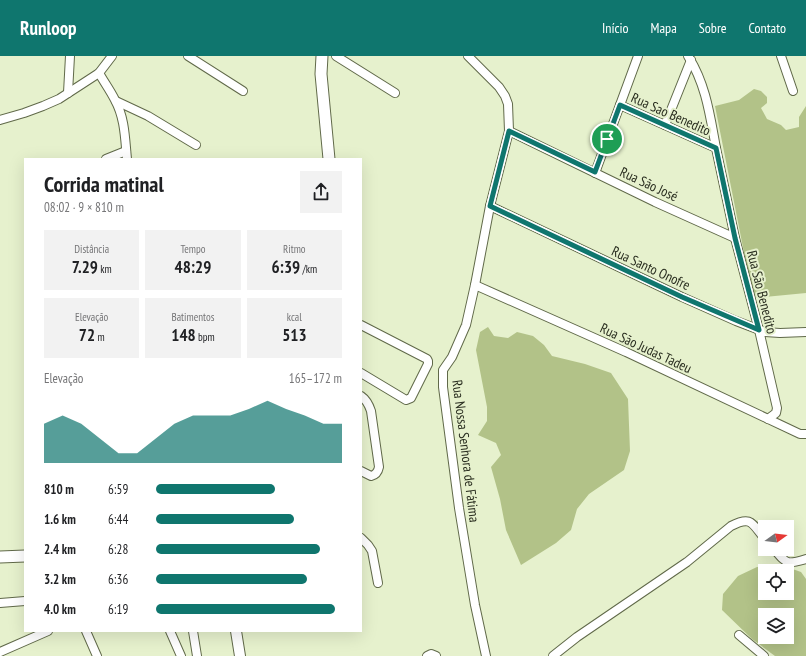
<!DOCTYPE html>
<html lang="pt">
<meta charset="utf-8">
<style>
body{margin:0;font-family:"PT Sans Narrow",sans-serif;background:#f2f2f2;color:#202124;height:100vh;display:flex;flex-direction:column;font-size:15px;white-space:nowrap}
*{box-sizing:border-box;margin:0}
p{font-size:13px;color:#757577}
.icon{flex:none;width:22px;height:22px;fill:none;stroke:currentColor;stroke-width:2;stroke-linecap:round;stroke-linejoin:round}
.map{position:relative;flex:1;overflow:hidden}
.sheet{position:absolute;left:24px;top:102px;width:338px;height:474px;display:flex;flex-direction:column;background:#fff;border-radius:0px;box-shadow:0 4px 16px #0002}
.sheet>*{flex:none}
.needle{width:26px;rotate:75deg}
.controls{position:absolute;left:758px;top:464px;display:grid;gap:8px}
.controls a{display:grid;place-items:center;width:36px;height:36px;border-radius:0px;background:#fff;box-shadow:0 4px 16px #0002;font-size:20px}
.pin{position:absolute;display:grid;place-items:center;width:34px;height:34px;color:#fff;margin:-17px;border:2px solid #fff;border-radius:50%;box-shadow:0 1px 4px #0007}
.round{display:grid;place-items:center;flex:none;width:42px;height:42px;border-radius:0px;background:#f2f2f2}
.headline{display:flex;align-items:center;justify-content:space-between;height:68px;padding:0 20px}
h1{font-size:22px;font-weight:700;line-height:30px}
.stats{display:grid;grid-template-columns:repeat(3,1fr);gap:6px;height:68px;padding:4px 20px}
.stats div{display:grid;align-content:center;border-radius:0px;background:#f2f2f2;text-align:center}
.stats b{font-size:17px;font-weight:700}
.stats small{font-size:11px;font-weight:400}
.stats p{font-size:11px}
.chart{height:112px;padding:8px 20px}
.chart p{display:flex;justify-content:space-between}
.chart svg{width:100%;height:72px;margin-top:4px;fill:#0f766e;opacity:.7}
ul{padding:0 20px;list-style:none;font-size:13px}
li{display:grid;grid-template-columns:64px 48px 1fr;align-items:center;height:30px}
li i{height:10px;border-radius:5px;background:#0f766e}
header{display:flex;align-items:center;gap:24px;box-sizing:border-box;height:56px;padding:0 20px;background:#0f766e;color:#fff}
header strong{font-size:19px}
nav{display:flex;gap:22px;margin-inline-start:auto;font-size:14px}
.map>svg:first-child{display:block}
.green{fill:#b2c288;fill-rule:evenodd}
.lines{fill:none;stroke-linecap:round;stroke-linejoin:round}
.minor-casing{stroke:#606949;stroke-width:10}
.tertiary-casing{stroke:#606949;stroke-width:12}
.secondary-casing{stroke:#606949;stroke-width:13}
.minor{stroke:#fff;stroke-width:8}
.tertiary{stroke:#fff;stroke-width:10}
.secondary{stroke:#fff;stroke-width:11}
.route-casing{stroke:#fff;stroke-width:8}
.route{stroke:#0f766e;stroke-width:5}
.labels{text-anchor:middle;dominant-baseline:central;stroke-width:4;stroke-linejoin:round;paint-order:stroke}
.street-label{font-size:14px;fill:#292d1f;stroke:#e6f1cd}
</style>
<header>
<strong>Runloop</strong>
<nav><a>Início</a><a>Mapa</a><a>Sobre</a><a>Contato</a></nav>
</header>
<div class="map">
<svg width="806" height="600" viewBox="0 0 806 600">
<rect width="100%" height="100%" fill="#e6f1cd"/>
<!-- green -->
<g class="green">
<path d="M754 33 761 35 767 41V47L761 52 767 63 781 69 786 74 799 71V61L806 50V237L753 242 715 50 739 44Z"/>
<path d="M488 271 494 280 508 282 517 276 533 280 544 289 552 300 585 308 611 317 628 343 630 395 624 414 589 438 577 453 571 474 556 487 521 509 506 474 500 443 491 411 501 399 496 387 478 379 487 365V351L476 294 480 276Z"/>
<path d="M781 509 801 516 806 523V600H775L752 583 722 554 723 538 738 520 757 511ZM765 515H787V537H765ZM765 559H787V581H765Z"/>
</g>
<g class="lines">
<!-- minor casing -->
<g class="minor-casing">
<g id="minor">
<path d="M188 0 243 35"/>
<path d="M336 0 395 37"/>
<path d="M468 0 499 31 505 40 508 48 509 75 490 150 475 229 466 269 452 301 443 314V331L459 452 475 549 486 600"/>
<path d="M688 0C706 28 710 60 716 92"/>
<path d="M781 0 793 35"/>
<path d="M99 17C104 26 110 34 115 44 125 62 125 83 127 103"/>
<path d="M68 37 70 0"/>
<path d="M116 45 148 60 196 89"/>
<path d="M620 49 716 92 735 182 759 274 777 352 776 357 768 363"/>
<path d="M0 64 24 57 43 50 59 43 99 17 112 0"/>
<path d="M665 69 691 4"/>
<path d="M509 75 655 146 735 182"/>
<path d="M106 103 126 95"/>
<path d="M595 117 638 0"/>
<path d="M490 150 682 241 736 265 765 276 780 277 806 276"/>
<path d="M475 229 626 296 800 378H806"/>
<path d="M361 269 427 303 428 305V308L411 342 406 344 361 317"/>
<path d="M361 340C367 344 369 349 371 355L379 411C378 416 376 419 371 420L361 415"/>
<path d="M361 482 368 489 372 495 378 527"/>
<path d="M774 493C787 508 786 509 806 503"/>
<path d="M0 547 25 545"/>
<path d="M86 575 97 600"/>
<path d="M170 575 181 600"/>
<path d="M193 575 197 600"/>
<path d="M739 579 764 600"/>
<path d="M0 596 48 575"/>
<path d="M427 600 431 598 436 600"/>
<path d="M553 600 577 581 687 506 731 470C752 459 752 468 765 483"/>
</g>
</g>
<!-- tertiary casing -->
<g class="tertiary-casing">
<path id="tertiary" d="M236 575 240 600"/>
</g>
<!-- secondary casing -->
<g class="secondary-casing">
<g id="secondary">
<path d="M322 0 321 18 329 103"/>
<path d="M0 501 25 500"/>
</g>
</g>
<!-- minor -->
<use href="#minor" class="minor"/>
<!-- tertiary -->
<use href="#tertiary" class="tertiary"/>
<!-- secondary -->
<use href="#secondary" class="secondary"/>
</g>
<g class="lines">
<!-- route casing -->
<g class="route-casing">
<path id="route" d="M620 49 716 92 735 182 759 274 682 241 490 150 509 75 595 116Z"/>
</g>
<!-- route -->
<use href="#route" class="route"/>
</g>
<g class="labels">
<!-- street labels -->
<g class="street-label">
<text transform="translate(671 58) rotate(24)">Rua Sao Benedito</text>
<text transform="translate(649 128) rotate(25)">Rua São José</text>
<text transform="translate(651 212) rotate(25)">Rua Santo Onofre</text>
<text transform="translate(762 236) rotate(76)">Rua São Benedito</text>
<text transform="translate(646 292) rotate(25)">Rua São Judas Tadeu</text>
<text transform="translate(466 395) rotate(83)">Rua Nossa Senhora de Fátima</text>
</g>
</g>
</svg>
<div class="controls">
<a><svg class="needle" viewBox="-14 -14 28 28"><path d="M0-13l5 13h-10z" fill="#e53935"/><path d="M0 13l5-13h-10z" fill="#757577"/></svg></a>
<a><svg class="icon" aria-label="locate" viewBox="0 0 24 24"><circle cx="12" cy="12" r="6"/><path d="M12 2v4M12 18v4M2 12h4M18 12h4"/></svg></a>
<a><svg class="icon" aria-label="layers" viewBox="0 0 24 24"><path d="M12 4l9 5-9 5-9-5zM3 14l9 5 9-5"/></svg></a>
</div>
<div class="pin" style="left:607px;top:83px;background:#1e9e55"><svg class="icon" aria-label="arrive" viewBox="0 0 24 24"><path d="M6 21V4h12l-3 4 3 4H6"/></svg></div>
<section class="sheet">
<div class="headline"><div><h1>Corrida matinal</h1><p>08:02 · 9 × 810 m</p></div><a class="round"><svg class="icon" aria-label="share" viewBox="0 0 24 24"><path d="M12 15V3M7 8l5-5 5 5M5 13v7h14v-7"/></svg></a></div>
<div class="stats">
<div><p>Distância</p><b>7.29<small> km</small></b></div>
<div><p>Tempo</p><b>48:29</b></div>
<div><p>Ritmo</p><b>6:39<small> /km</small></b></div>
</div>
<div class="stats">
<div><p>Elevação</p><b>72<small> m</small></b></div>
<div><p>Batimentos</p><b>148<small> bpm</small></b></div>
<div><p>kcal</p><b>513</b></div>
</div>
<div class="chart"><p><span>Elevação</span>165–172 m</p>
<svg viewBox="0 0 160 44" preserveAspectRatio="none"><path d="M0 44V20L10 15L20 20L30 29L40 38L50 38L60 29L70 20L80 15L90 15L100 15L110 11L120 6L130 11L140 15L150 20L160 20V44z"/></svg>
</div>
<ul>
<li><b>810 m</b>6:59<i style="width:64%"></i></li>
<li><b>1.6 km</b>6:44<i style="width:74%"></i></li>
<li><b>2.4 km</b>6:28<i style="width:88%"></i></li>
<li><b>3.2 km</b>6:36<i style="width:81%"></i></li>
<li><b>4.0 km</b>6:19<i style="width:96%"></i></li>
</ul>
</section>
</div>
